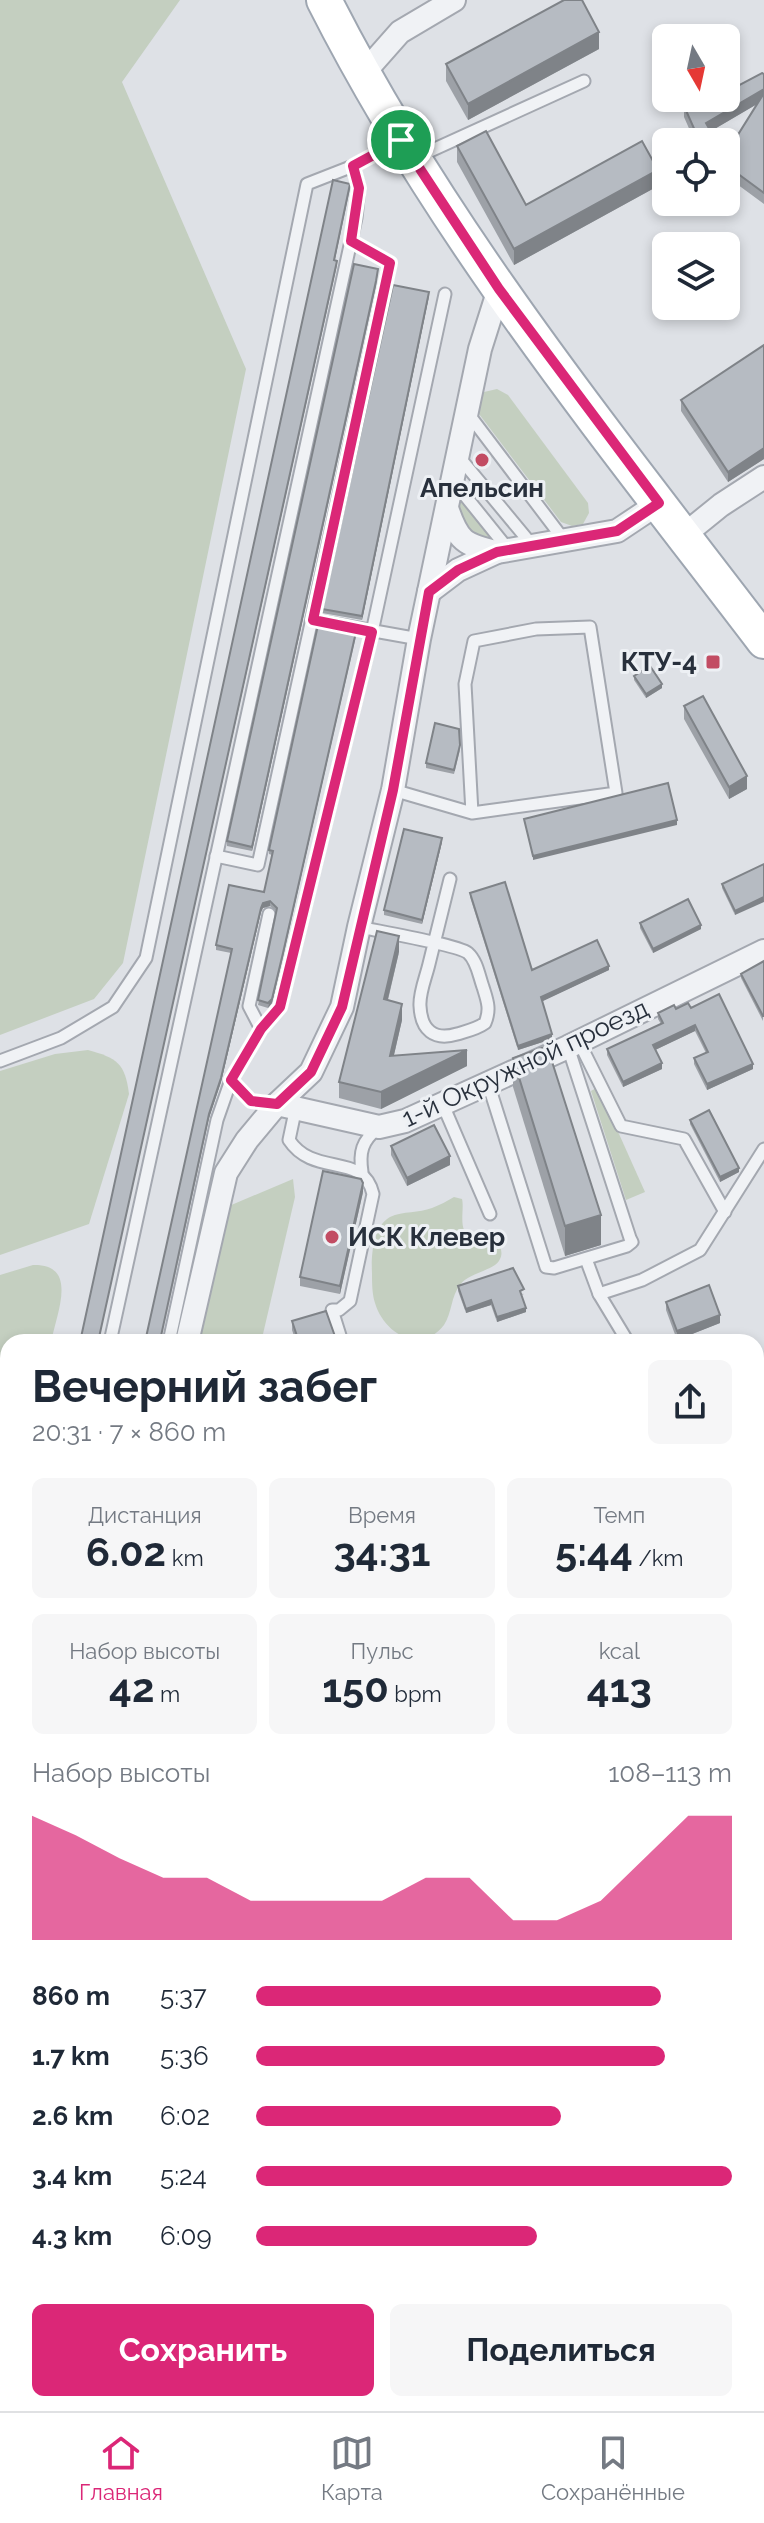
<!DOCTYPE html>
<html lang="ru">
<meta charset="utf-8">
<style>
body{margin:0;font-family:Raleway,sans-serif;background:#f6f6f7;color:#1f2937;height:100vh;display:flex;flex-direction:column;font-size:30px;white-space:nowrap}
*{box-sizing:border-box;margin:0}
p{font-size:26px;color:#747a83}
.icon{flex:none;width:44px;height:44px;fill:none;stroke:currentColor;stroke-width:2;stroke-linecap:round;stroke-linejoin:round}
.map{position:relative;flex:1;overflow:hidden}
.panel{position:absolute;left:0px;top:1334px;width:764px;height:1078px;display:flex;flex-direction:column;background:#fff;border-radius:24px 24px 0 0;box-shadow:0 4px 12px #0003}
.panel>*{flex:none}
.needle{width:52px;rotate:171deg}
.tools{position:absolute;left:652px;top:24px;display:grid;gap:16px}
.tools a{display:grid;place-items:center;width:88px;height:88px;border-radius:12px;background:#fff;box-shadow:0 4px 12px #0003;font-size:40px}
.pin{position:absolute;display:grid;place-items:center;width:68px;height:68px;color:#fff;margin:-34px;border:4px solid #fff;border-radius:50%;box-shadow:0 2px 8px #0007}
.round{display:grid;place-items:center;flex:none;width:84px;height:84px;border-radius:12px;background:#f6f6f7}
.headline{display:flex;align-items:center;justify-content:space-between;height:136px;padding:0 32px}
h1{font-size:44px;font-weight:700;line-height:60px}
.metrics{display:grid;grid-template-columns:repeat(3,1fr);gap:12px;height:136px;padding:8px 32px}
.metrics div{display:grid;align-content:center;border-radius:12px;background:#f6f6f7;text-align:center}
.metrics b{font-size:40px;font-weight:700}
.metrics small{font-size:22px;font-weight:400}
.metrics p{font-size:22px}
.chart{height:224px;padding:16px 32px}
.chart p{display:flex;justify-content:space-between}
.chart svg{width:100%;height:144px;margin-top:8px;fill:#db2777;opacity:.7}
.action{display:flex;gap:16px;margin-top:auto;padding:16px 32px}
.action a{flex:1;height:92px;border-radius:12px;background:#db2777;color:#fff;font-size:32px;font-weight:700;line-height:92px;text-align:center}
.action a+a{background:#f6f6f7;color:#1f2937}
ul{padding:0 32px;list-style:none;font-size:26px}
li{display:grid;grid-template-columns:128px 96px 1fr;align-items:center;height:60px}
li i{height:20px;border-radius:10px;background:#db2777}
.tabs{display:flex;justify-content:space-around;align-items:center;height:112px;border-top:2px solid #e0e1e3;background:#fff;font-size:22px;color:#747a83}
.tabs a{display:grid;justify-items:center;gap:4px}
.tabs .current{color:#db2777}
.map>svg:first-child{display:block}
.green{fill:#c4cfc0}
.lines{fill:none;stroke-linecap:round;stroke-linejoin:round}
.service-casing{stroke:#a4a8b0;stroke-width:15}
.pedestrian-casing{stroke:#a4a8b0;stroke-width:20}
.minor-casing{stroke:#a4a8b0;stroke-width:26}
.primary-casing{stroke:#9ea6b1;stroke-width:38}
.service{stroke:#f0f2f5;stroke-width:11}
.pedestrian{stroke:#f0f2f5;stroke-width:16}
.minor{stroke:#f0f2f5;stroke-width:22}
.primary{stroke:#fff;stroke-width:34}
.wall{fill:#9da1a7}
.shaded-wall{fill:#7f8388}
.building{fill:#b6bbc2;stroke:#7f8388;stroke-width:2}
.route-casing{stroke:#fff;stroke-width:16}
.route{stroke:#db2777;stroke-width:10}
.poi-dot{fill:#c24c63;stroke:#edf0f4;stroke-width:3}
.labels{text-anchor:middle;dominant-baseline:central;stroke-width:6;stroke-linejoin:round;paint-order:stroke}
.poi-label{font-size:26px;font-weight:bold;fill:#28303c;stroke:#edf0f4}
.street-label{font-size:26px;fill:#28303c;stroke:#edf0f4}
</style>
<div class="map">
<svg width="764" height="2411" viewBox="0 0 764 2411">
<rect width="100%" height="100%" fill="#dee1e6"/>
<!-- green -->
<g class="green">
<path d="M0 0H180L122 82 246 369 123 963 94 999 0 1035Z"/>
<path d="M497 389 508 395 588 503 589 513 583 524 572 526 561 522 479 414 478 402 484 392Z"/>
<path d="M459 498 491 538 474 536 458 515Z"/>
<path d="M88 1050C117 1058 125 1063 129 1094L89 1224 0 1255V1071L55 1054Z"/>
<path d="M598 1087 645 1192 626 1200 591 1091Z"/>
<path d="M293 1179 295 1197 263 1334 258 1342H201L199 1336 229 1206Z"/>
<path d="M454 1197 462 1199C465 1210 456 1236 474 1235 479 1235 484 1233 489 1234 496 1239 505 1249 500 1259 495 1271 469 1272 460 1285 451 1296 452 1313 444 1325 421 1355 384 1334 375 1303 372 1294 372 1282 372 1273 371 1256 373 1226 390 1217 403 1211 419 1213 432 1208 440 1205 447 1201 454 1197Z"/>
<path d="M33 1265C79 1264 57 1312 51 1342H8V1384L0 1388V1275Z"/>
<path d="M764 1413V2411H0V1683L8 1680V2404H756V1415Z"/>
</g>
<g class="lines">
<!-- service casing -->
<g class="service-casing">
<g id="service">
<path d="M417 157 584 81"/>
<path d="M467 412 564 540"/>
<path d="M459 457 532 545"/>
<path d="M454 482 508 549"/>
<path d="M313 620 419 639"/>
<path d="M393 790 472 813 616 793 590 627 536 629 474 641 465 684 472 813"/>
<path d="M216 856 258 865 390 263 351 241"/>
<path d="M359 927C377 931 458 945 468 953 477 961 479 976 483 987 487 1000 491 1009 485 1023 477 1029 467 1031 457 1034 434 1041 421 1030 420 1006 419 993 426 977 429 964 436 935 443 907 450 879"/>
<path d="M261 1029 280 1007 372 632 445 294"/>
<path d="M578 1040 621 1126 684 1139 725 1212"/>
<path d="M0 1061 61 1038 113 1007 146 958 307 184 353 166"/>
<path d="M231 1080 251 1101 277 1104"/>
<path d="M488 1083 546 1267 554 1268 627 1246 632 1242 630 1238 568 1047"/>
<path d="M443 1105 490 1214"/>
<path d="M296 1107 289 1140C314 1178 363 1151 373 1194L350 1301 339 1310H332L342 1342"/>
<path d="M362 1172C359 1152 362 1141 378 1128"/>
<path d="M586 1259 599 1294 628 1342"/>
<path d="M599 1294 642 1280 700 1250 764 1149"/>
<path d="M110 1342 356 218 359 188 353 166 400 140"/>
<path d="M169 1342 217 1120 231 1080 261 1029 249 1006 269 914"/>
<path d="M0 1735 8 1732"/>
</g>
</g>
<!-- pedestrian casing -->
<g class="pedestrian-casing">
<path id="pedestrian" d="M457 2404 459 2411"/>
</g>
<!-- minor casing -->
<g class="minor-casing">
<g id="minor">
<path d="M362 75 400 32 454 0"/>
<path d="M447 508C458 541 464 545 497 552"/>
<path d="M684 535 721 505 764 477"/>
<path d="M429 592 458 570 497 552 617 531 659 503"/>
<path d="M277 1104 379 1127 405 1121 568 1047 764 951"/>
<path d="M187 1342 226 1173 247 1140 277 1104 311 1072 342 1007 359 927 393 790 419 639 480 349 499 289"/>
<path d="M756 1389 764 1387"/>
</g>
</g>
<!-- primary casing -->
<g class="primary-casing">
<path id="primary" d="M324 0C441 232 607 435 764 641"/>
</g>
<!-- service -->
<use href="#service" class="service"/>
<!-- pedestrian -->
<use href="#pedestrian" class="pedestrian"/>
<!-- minor -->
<use href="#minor" class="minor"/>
<!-- primary -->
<use href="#primary" class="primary"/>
</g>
<!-- wall -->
<g class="wall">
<path d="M599 49 468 120 446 81V64Z"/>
<path d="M764 74V204L726 176V147L729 149 757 104 711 131 715 139 719 142H695L684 117V106L697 107Z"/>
<path d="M457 146 526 205 658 186 514 265 457 162Z"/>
<path d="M378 274 252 851 227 846V841Z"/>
<path d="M429 296 362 620 322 613V609Z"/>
<path d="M764 345V459L728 482 681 411V400Z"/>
<path d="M356 636 272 1003 268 1008 258 1005 276 911 270 906 263 908 261 912 221 1082 209 1118 145 1342 231 953 216 950V945L264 892 272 855 269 854V850Z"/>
<path d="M634 676 662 688 646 698 634 680Z"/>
<path d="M684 706 747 789 729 799 684 719Z"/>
<path d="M460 750 454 774 426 768V763Z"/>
<path d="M442 842 422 924 384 915V910Z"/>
<path d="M764 864 735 915 722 888V884Z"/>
<path d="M470 893 532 970H609L542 1001 552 1039 518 1050 470 897Z"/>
<path d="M640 923 701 929 653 953 640 928Z"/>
<path d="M399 952 388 1000 402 1020 394 1055 467 1066 381 1109 339 1098V1082Z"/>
<path d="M764 961 763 1021 741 978V974Z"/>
<path d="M691 1008 753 1069 707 1090 694 1064V1058L706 1053 695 1031 655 1050 662 1069 623 1087 607 1055V1049L661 1024 658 1019V1013L676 1009Z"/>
<path d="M513 1058 601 1245 565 1256 513 1087Z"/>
<path d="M690 1120 739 1172 720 1182 690 1124Z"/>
<path d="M391 1146 450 1165 407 1186 391 1155Z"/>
<path d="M363 1192 340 1294 300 1286V1277Z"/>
<path d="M458 1286 524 1294 521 1295 526 1312 497 1322 491 1305 466 1313 458 1291Z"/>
<path d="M666 1302 720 1323 677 1340 666 1310Z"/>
<path d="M292 1321 337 1342H296L292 1330Z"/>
</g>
<!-- shaded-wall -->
<g class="shaded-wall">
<path d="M599 32V49L468 120V104Z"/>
<path d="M764 89V100L706 134V123Z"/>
<path d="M658 170V186L514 265V249Z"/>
<path d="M350 184V188L334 264V260Z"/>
<path d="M337 261V265L98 1342Z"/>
<path d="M378 269 376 286 252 851V847Z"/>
<path d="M429 292V296L362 620V616Z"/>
<path d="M764 448V459L728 482V472Z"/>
<path d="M356 632 283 957 272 1003 268 1008Z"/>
<path d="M662 684V688L646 698V694Z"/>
<path d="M747 776V789L729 799V787Z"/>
<path d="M677 820V825L533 860V856Z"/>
<path d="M442 838V842L422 924V920Z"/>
<path d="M764 897V902L735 915V911Z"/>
<path d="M270 901V906L263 908 261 912 221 1082 209 1118 161 1340 209 1114 261 908 263 903Z"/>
<path d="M701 925V929L653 953V949Z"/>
<path d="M399 936V952L384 1015V999Z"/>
<path d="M609 966V970L541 1002V997Z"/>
<path d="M402 1004V1020L390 1072V1056Z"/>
<path d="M695 1025V1031L653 1051V1045Z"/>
<path d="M552 1034V1039L518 1050V1046Z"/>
<path d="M467 1050V1066L381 1109V1092Z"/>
<path d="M662 1063V1069L623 1087V1082Z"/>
<path d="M753 1064V1069L707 1090V1084Z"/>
<path d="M450 1156V1165L407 1186V1178Z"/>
<path d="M739 1168V1172L720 1182V1177Z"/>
<path d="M363 1183V1192L340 1294V1286Z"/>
<path d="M601 1215V1245L565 1256V1226Z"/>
<path d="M491 1300V1305L466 1313V1309Z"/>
<path d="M526 1308V1312L497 1322V1317Z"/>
<path d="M720 1315V1323L677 1340V1331Z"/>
</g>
<!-- building -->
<g class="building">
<path d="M564 0H582L599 32 468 104 446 64Z"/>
<path d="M762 73 764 74V89L706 123 715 139 719 142H700L684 106 693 101 697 107 714 98H726V92Z"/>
<path d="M764 93V193L726 165V147L729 149Z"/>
<path d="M486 131 526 205 642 141 658 170 514 249 457 146Z"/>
<path d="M333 180 350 184 334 260 337 261 98 1342H80Z"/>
<path d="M354 264 378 269 376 281 252 847 227 841Z"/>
<path d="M393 285 429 292 362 616 322 609Z"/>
<path d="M764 345V448L728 472 681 400Z"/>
<path d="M318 625 356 632 283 953 272 999 268 1003 258 1000 277 908 270 901 263 903 261 908 221 1078 209 1114 161 1336 162 1342H145L232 949 216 945 229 885 264 892 273 851 269 850Z"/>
<path d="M650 666 662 684 646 694 634 676Z"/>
<path d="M703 696 747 776 729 787 684 706Z"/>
<path d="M435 723 459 729 460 745 454 770 426 763Z"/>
<path d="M668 783 677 820 533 856 524 819Z"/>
<path d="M404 829 442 838 422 920 384 910Z"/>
<path d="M764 864V897L735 911 722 884Z"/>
<path d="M505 882 532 970 597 940 609 966 541 997 552 1034 518 1046 470 893Z"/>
<path d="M688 899 701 925 653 949 640 923Z"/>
<path d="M377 931 399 936 384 999 402 1004 390 1056 467 1050 381 1092 339 1082Z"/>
<path d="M764 961V1016H763L741 974Z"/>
<path d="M719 994 753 1064 707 1084 694 1058 708 1052 695 1025 653 1045 662 1063 623 1082 607 1049 663 1023 658 1013 674 1005 676 1009 688 1003 691 1008Z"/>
<path d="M547 1046 601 1215 565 1226 513 1058Z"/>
<path d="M709 1110 739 1168 720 1177 690 1120Z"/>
<path d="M434 1125 450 1156 407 1178 391 1146Z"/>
<path d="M323 1171 361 1179 363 1183 340 1286 300 1277Z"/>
<path d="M513 1268 524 1289 520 1291 526 1308 497 1317 491 1300 466 1309 458 1286Z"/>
<path d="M709 1285 720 1315 677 1331 666 1302Z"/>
<path d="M326 1311 337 1342H299L292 1321Z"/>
</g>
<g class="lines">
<!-- route casing -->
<g class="route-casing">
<path id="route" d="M401 140 499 289 659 503 617 531 497 552 458 570 429 592 393 790 342 1007 311 1072 277 1104 251 1101 231 1080 261 1029 280 1007 372 632 313 620 390 263 351 241 359 188 353 166Z"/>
</g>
<!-- route -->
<use href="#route" class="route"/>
</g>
<!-- markers -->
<g class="poi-dot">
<circle cx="482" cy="460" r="8"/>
<rect x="705" y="654" width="16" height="16" rx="4"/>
<circle cx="332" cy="1237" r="8"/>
</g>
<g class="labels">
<!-- poi labels -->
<g class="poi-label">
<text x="482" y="488">Апельсин</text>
<text x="697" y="662" text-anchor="end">КТУ-4</text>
<text x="348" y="1237" text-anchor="start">ИСК Клевер</text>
</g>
<!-- street labels -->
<g class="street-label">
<text transform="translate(525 1063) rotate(-25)">1-й Окружной проезд</text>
</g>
</g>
</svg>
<div class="tools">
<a><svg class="needle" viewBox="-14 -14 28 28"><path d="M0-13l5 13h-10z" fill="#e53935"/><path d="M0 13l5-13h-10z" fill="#747a83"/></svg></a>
<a><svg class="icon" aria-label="locate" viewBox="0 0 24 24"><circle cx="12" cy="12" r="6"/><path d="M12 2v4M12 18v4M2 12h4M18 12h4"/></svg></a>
<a><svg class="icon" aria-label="layers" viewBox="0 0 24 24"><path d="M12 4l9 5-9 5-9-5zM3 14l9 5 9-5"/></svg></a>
</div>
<div class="pin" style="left:401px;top:140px;background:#1e9e55"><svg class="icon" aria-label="arrive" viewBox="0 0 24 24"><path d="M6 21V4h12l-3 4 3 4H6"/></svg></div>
<section class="panel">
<div class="headline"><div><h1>Вечерний забег</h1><p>20:31 · 7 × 860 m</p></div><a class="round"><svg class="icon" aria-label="share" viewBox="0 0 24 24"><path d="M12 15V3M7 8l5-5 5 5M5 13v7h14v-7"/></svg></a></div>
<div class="metrics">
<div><p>Дистанция</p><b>6.02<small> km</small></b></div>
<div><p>Время</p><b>34:31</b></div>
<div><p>Темп</p><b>5:44<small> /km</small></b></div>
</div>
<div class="metrics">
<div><p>Набор высоты</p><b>42<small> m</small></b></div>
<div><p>Пульс</p><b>150<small> bpm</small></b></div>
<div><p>kcal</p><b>413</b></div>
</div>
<div class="chart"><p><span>Набор высоты</span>108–113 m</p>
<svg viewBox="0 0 160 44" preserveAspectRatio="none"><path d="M0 44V6L10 12L20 19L30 25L40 25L50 32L60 32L70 32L80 32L90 25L100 25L110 38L120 38L130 32L140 19L150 6L160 6V44z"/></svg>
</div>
<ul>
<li><b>860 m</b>5:37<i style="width:85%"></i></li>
<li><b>1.7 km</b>5:36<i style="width:86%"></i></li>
<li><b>2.6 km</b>6:02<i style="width:64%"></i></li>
<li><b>3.4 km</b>5:24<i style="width:100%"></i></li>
<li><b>4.3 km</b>6:09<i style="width:59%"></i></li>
</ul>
<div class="action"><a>Сохранить</a><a>Поделиться</a></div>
</section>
</div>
<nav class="tabs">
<a class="current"><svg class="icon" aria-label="home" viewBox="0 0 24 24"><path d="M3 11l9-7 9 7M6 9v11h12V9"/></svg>Главная</a>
<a><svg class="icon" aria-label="map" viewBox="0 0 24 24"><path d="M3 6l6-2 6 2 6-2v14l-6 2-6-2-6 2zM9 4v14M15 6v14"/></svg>Карта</a>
<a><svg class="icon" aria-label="saved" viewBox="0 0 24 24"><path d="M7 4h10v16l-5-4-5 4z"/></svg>Сохранённые</a>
</nav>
